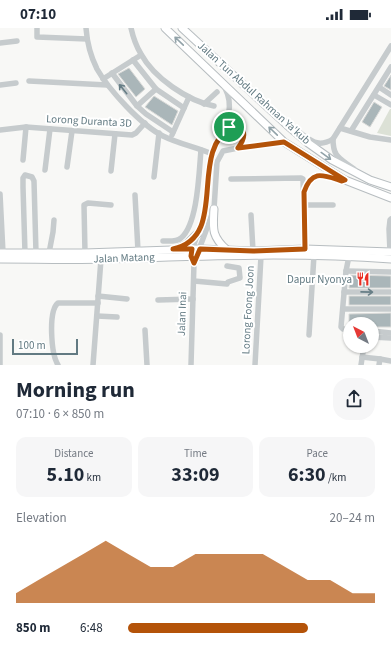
<!DOCTYPE html>
<meta charset="utf-8">
<style>
body{margin:0;font-family:"Source Sans 3",sans-serif;background:#f6f6f7;color:#1f2937;height:100vh;display:flex;flex-direction:column;font-size:15px;white-space:nowrap}
*{box-sizing:border-box;margin:0}
p{font-size:13px;color:#747a83}
.icon{flex:none;width:22px;height:22px;fill:none;stroke:currentColor;stroke-width:2;stroke-linecap:round;stroke-linejoin:round}
.map{position:relative;height:337px;overflow:hidden}
.details{display:flex;flex-direction:column;background:#fff;flex:1}
.details>*{flex:none}
.needle{width:26px;rotate:318deg}
.fabs{position:absolute;left:343px;top:289px;display:grid;gap:8px}
.fabs a{display:grid;place-items:center;width:36px;height:36px;border-radius:50%;background:#fff;box-shadow:0 1px 3px #0004;font-size:20px}
.scale{position:absolute;left:12px;bottom:10px;width:66px;box-sizing:border-box;padding-left:4px;border:2px solid #627a82;border-top:0;font-size:11px;line-height:14px;white-space:nowrap;color:#627a82;-webkit-text-stroke:3px #fff;paint-order:stroke}
.pin{position:absolute;display:grid;place-items:center;width:34px;height:34px;color:#fff;margin:-17px;border:2px solid #fff;border-radius:50%;box-shadow:0 1px 4px #0007}
.round{display:grid;place-items:center;flex:none;width:42px;height:42px;border-radius:16px;background:#f6f6f7}
.headline{display:flex;align-items:center;justify-content:space-between;height:68px;padding:0 16px}
h1{font-size:22px;font-weight:700;line-height:30px}
.figures{display:grid;grid-template-columns:repeat(3,1fr);gap:6px;height:68px;padding:4px 16px}
.figures div{display:grid;align-content:center;border-radius:10px;background:#f6f6f7;text-align:center}
.figures b{font-size:20px;font-weight:700}
.figures small{font-size:11px;font-weight:400}
.figures p{font-size:11px}
.chart{height:112px;padding:8px 16px}
.chart p{display:flex;justify-content:space-between}
.chart svg{width:100%;height:72px;margin-top:4px;fill:#b45309;opacity:.7}
ul{padding:0 16px;list-style:none;font-size:13px}
li{display:grid;grid-template-columns:64px 48px 1fr;align-items:center;height:30px}
li i{height:10px;border-radius:5px;background:#b45309}
.status{display:flex;justify-content:space-between;align-items:center;height:28px;padding:0 20px;background:#fff;direction:ltr}
.status svg{height:11px;fill:currentColor}
.map>svg:first-child{display:block}
.green{fill:#dce1d6}
.building{fill:#aab6b9;stroke:#dadad8}
.lines{fill:none;stroke-linecap:round;stroke-linejoin:round}
.major-casing{stroke:#b7bdc0;stroke-width:9}
.minor{stroke:#c6cbcd;stroke-width:5.5}
.major{stroke:#fff;stroke-width:7}
.oneway{stroke:#91a2a8}
.oneway2{stroke:#677e86}
.route-casing{stroke:#fff;stroke-width:8}
.route{stroke:#b45309;stroke-width:5}
.labels{text-anchor:middle;dominant-baseline:central;stroke-width:4;stroke-linejoin:round;paint-order:stroke}
.street-label{font-size:11px;fill:#627a82;stroke:#fff}
.poi-label{font-size:11px;fill:#627a82;stroke:#fff;text-anchor:end}
</style>
<div class="status"><b>07:10</b><svg viewBox="0 0 49 12"><path d="M0 12V9h3v3zM5 12V6h3v6zM10 12V3h3v9zM15 12V0h3v12zM26 1h20v11H26zM47 4h2v5h-2z"/></svg></div>
<div class="map">
<svg width="391" height="337" viewBox="0 0 391 337">
<rect width="100%" height="100%" fill="#f8f8f6"/>
<!-- green -->
<path class="green" d="M391 81V108L377 105 390 81Z"/>
<!-- building -->
<g class="building">
<path d="M129 40 145 61 136 69 118 46Z"/>
<path d="M391 47V62L384 58Z"/>
<path d="M154 68 178 83 172 97 145 79Z"/>
<path d="M374 74 382 79 370 99 362 94Z"/>
<path d="M350 247 391 248V260H349Z"/>
<rect x="349" y="268" width="42" height="9"/>
<path d="M391 285V299H372V296H349V286Z"/>
</g>
<g class="lines">
<!-- major casing -->
<g class="major-casing">
<g id="major">
<path d="M165 0 284 114 345 152 391 170"/>
<path d="M182 0 287 97 308 115 332 132 370 152 391 159"/>
<path d="M214 181C213 200 211 208 227 222"/>
<path d="M179 220 187 216 199 204"/>
<path d="M0 225H85L200 221 253 223 305 221 391 224"/>
<path d="M0 231C35 231 71 232 106 231 201 228 296 224 391 231"/>
</g>
</g>
<!-- minor -->
<g class="minor">
<path d="M37 0V9L87 11"/>
<path d="M86 0C87 14 91 29 97 41 109 62 141 97 163 108 179 116 196 119 212 126"/>
<path d="M131 0C133 9 136 18 141 26 154 50 188 73 214 78"/>
<path d="M0 15 17 13"/>
<path d="M133 32 156 61 184 80"/>
<path d="M112 45 137 78 146 86 173 104"/>
<path d="M103 51 141 27"/>
<path d="M29 53 107 57"/>
<path d="M0 57 16 55"/>
<path d="M379 59 391 67"/>
<path d="M374 67 391 77"/>
<path d="M204 76 217 64"/>
<path d="M137 78 156 61"/>
<path d="M340 100 370 109 391 112"/>
<path d="M0 102 26 99 132 107 136 105 145 95"/>
<path d="M351 103 391 39"/>
<path d="M299 104C312 113 318 120 333 111L391 18"/>
<path d="M222 105 232 98C238 99 243 101 244 108L238 120"/>
<path d="M172 107 189 69"/>
<path d="M333 111C333 130 340 130 354 141"/>
<path d="M23 132 26 99"/>
<path d="M67 139 72 103"/>
<path d="M45 142 50 101"/>
<path d="M111 143 115 106"/>
<path d="M154 149 159 105"/>
<path d="M231 151 301 150 303 151 305 221"/>
<path d="M305 160C313 140 327 148 342 153L345 152"/>
<path d="M0 166 3 225"/>
<path d="M135 167 138 223"/>
<path d="M304 177H333"/>
<path d="M251 187 253 223"/>
<path d="M163 213C169 213 177 214 181 210 198 196 199 143 201 122"/>
<path d="M192 224C195 209 203 195 206 180 209 165 206 150 210 135 216 109 239 87 225 60"/>
<path d="M390 224 389 201 390 192 391 191"/>
<path d="M25 225 23 159V150L25 147 32 149 34 153 36 225"/>
<path d="M49 225 53 204 54 192"/>
<path d="M85 225 84 177 88 175 111 177"/>
<path d="M349 228 346 243 341 299 343 301 350 302"/>
<path d="M346 243 391 244"/>
<path d="M194 253 227 256 228 254 240 250 239 240 227 238"/>
<path d="M344 264H391"/>
<path d="M98 268 127 271"/>
<path d="M158 272 193 271"/>
<path d="M343 281H391"/>
<path d="M97 288 117 289"/>
<path d="M145 302 147 337"/>
<path d="M372 303 391 305"/>
<path d="M0 307V337"/>
<path d="M309 307 314 227"/>
<path d="M372 309 391 310"/>
<path d="M362 329 380 331"/>
<path d="M58 337C51 326 48 283 58 275H98"/>
<path d="M93 337 101 231"/>
<path d="M191 337 194 235 214 181 217 134 223 123 238 120 284 114"/>
<path d="M255 337 261 228"/>
<path d="M361 337 364 318"/>
<path d="M379 337 380 331 391 333"/>
</g>
<!-- major -->
<use href="#major" class="major"/>
</g>
<!-- one-way arrows -->
<defs><path id="oneway-shaft" d="M-6 0H5M1.5-3L5.5 0L1.5 3" fill="none" stroke-width="1.6" stroke-linecap="round" stroke-linejoin="round"/></defs>
<g class="oneway">
<use href="#oneway-shaft" transform="translate(179 13) rotate(-136)"/>
<use href="#oneway-shaft" transform="translate(273 103) rotate(-136)"/>
<use href="#oneway-shaft" transform="translate(326 128) rotate(36)"/>
</g>
<g class="oneway2">
<use href="#oneway-shaft" transform="translate(123 61) rotate(-129)"/>
<use href="#oneway-shaft" transform="translate(367 264) rotate(1)"/>
</g>
<g class="lines">
<!-- route casing -->
<g class="route-casing">
<path id="route" d="M232 98C247 100 246 109 238 120L284 114 345 152 342 153C323 147 312 141 304 164L305 221 253 223 200 221 194 235 191 228 192 221H173C230 209 187 125 232 98Z"/>
</g>
<!-- route -->
<use href="#route" class="route"/>
</g>
<!-- icons -->
<defs>
<g id="restaurant-bare" transform="scale(1.08)"><path d="M-5-6h1v4h1v-4h1v4h1v-4h1v5L-1.5 .5V6h-2V.5L-5-1ZM5-6V6H3V1.5H1.5Q1.5-4 5-6Z" fill="#ea2f24" stroke="#fff" stroke-width="2.5" paint-order="stroke"/></g>
</defs>
<g fill-rule="evenodd">
<use href="#restaurant-bare" x="363" y="251"/>
</g>
<g class="labels">
<!-- street labels -->
<g class="street-label">
<text transform="translate(254 65) rotate(42)">Jalan Tun Abdul Rahman Ya'kub</text>
<text transform="translate(89 93) rotate(3)">Lorong Duranta 3D</text>
<text transform="translate(124 230) rotate(-2)">Jalan Matang</text>
<text transform="translate(248 282) rotate(-87)">Lorong Foong Joon</text>
<text transform="translate(182 286) rotate(-88)">Jalan Inai</text>
</g>
<!-- poi labels -->
<g class="poi-label">
<text x="352" y="251">Dapur Nyonya</text>
</g>
</g>
</svg>
<div class="fabs">
<a><svg class="needle" viewBox="-14 -14 28 28"><path d="M0-13l5 13h-10z" fill="#e53935"/><path d="M0 13l5-13h-10z" fill="#747a83"/></svg></a>
</div>
<div class="scale">100 m</div>
<div class="pin" style="left:229px;top:99px;background:#1e9e55"><svg class="icon" aria-label="arrive" viewBox="0 0 24 24"><path d="M6 21V4h12l-3 4 3 4H6"/></svg></div>
</div>
<section class="details">
<div class="headline"><div><h1>Morning run</h1><p>07:10 · 6 × 850 m</p></div><a class="round"><svg class="icon" aria-label="share" viewBox="0 0 24 24"><path d="M12 15V3M7 8l5-5 5 5M5 13v7h14v-7"/></svg></a></div>
<div class="figures">
<div><p>Distance</p><b>5.10<small> km</small></b></div>
<div><p>Time</p><b>33:09</b></div>
<div><p>Pace</p><b>6:30<small> /km</small></b></div>
</div>
<div class="chart"><p><span>Elevation</span>20–24 m</p>
<svg viewBox="0 0 160 44" preserveAspectRatio="none"><path d="M0 44V38L10 30L20 22L30 14L40 6L50 14L60 22L70 22L80 14L90 14L100 14L110 14L120 22L130 30L140 30L150 38L160 38V44z"/></svg>
</div>
<ul>
<li><b>850 m</b>6:48<i style="width:73%"></i></li>
</ul>
</section>
